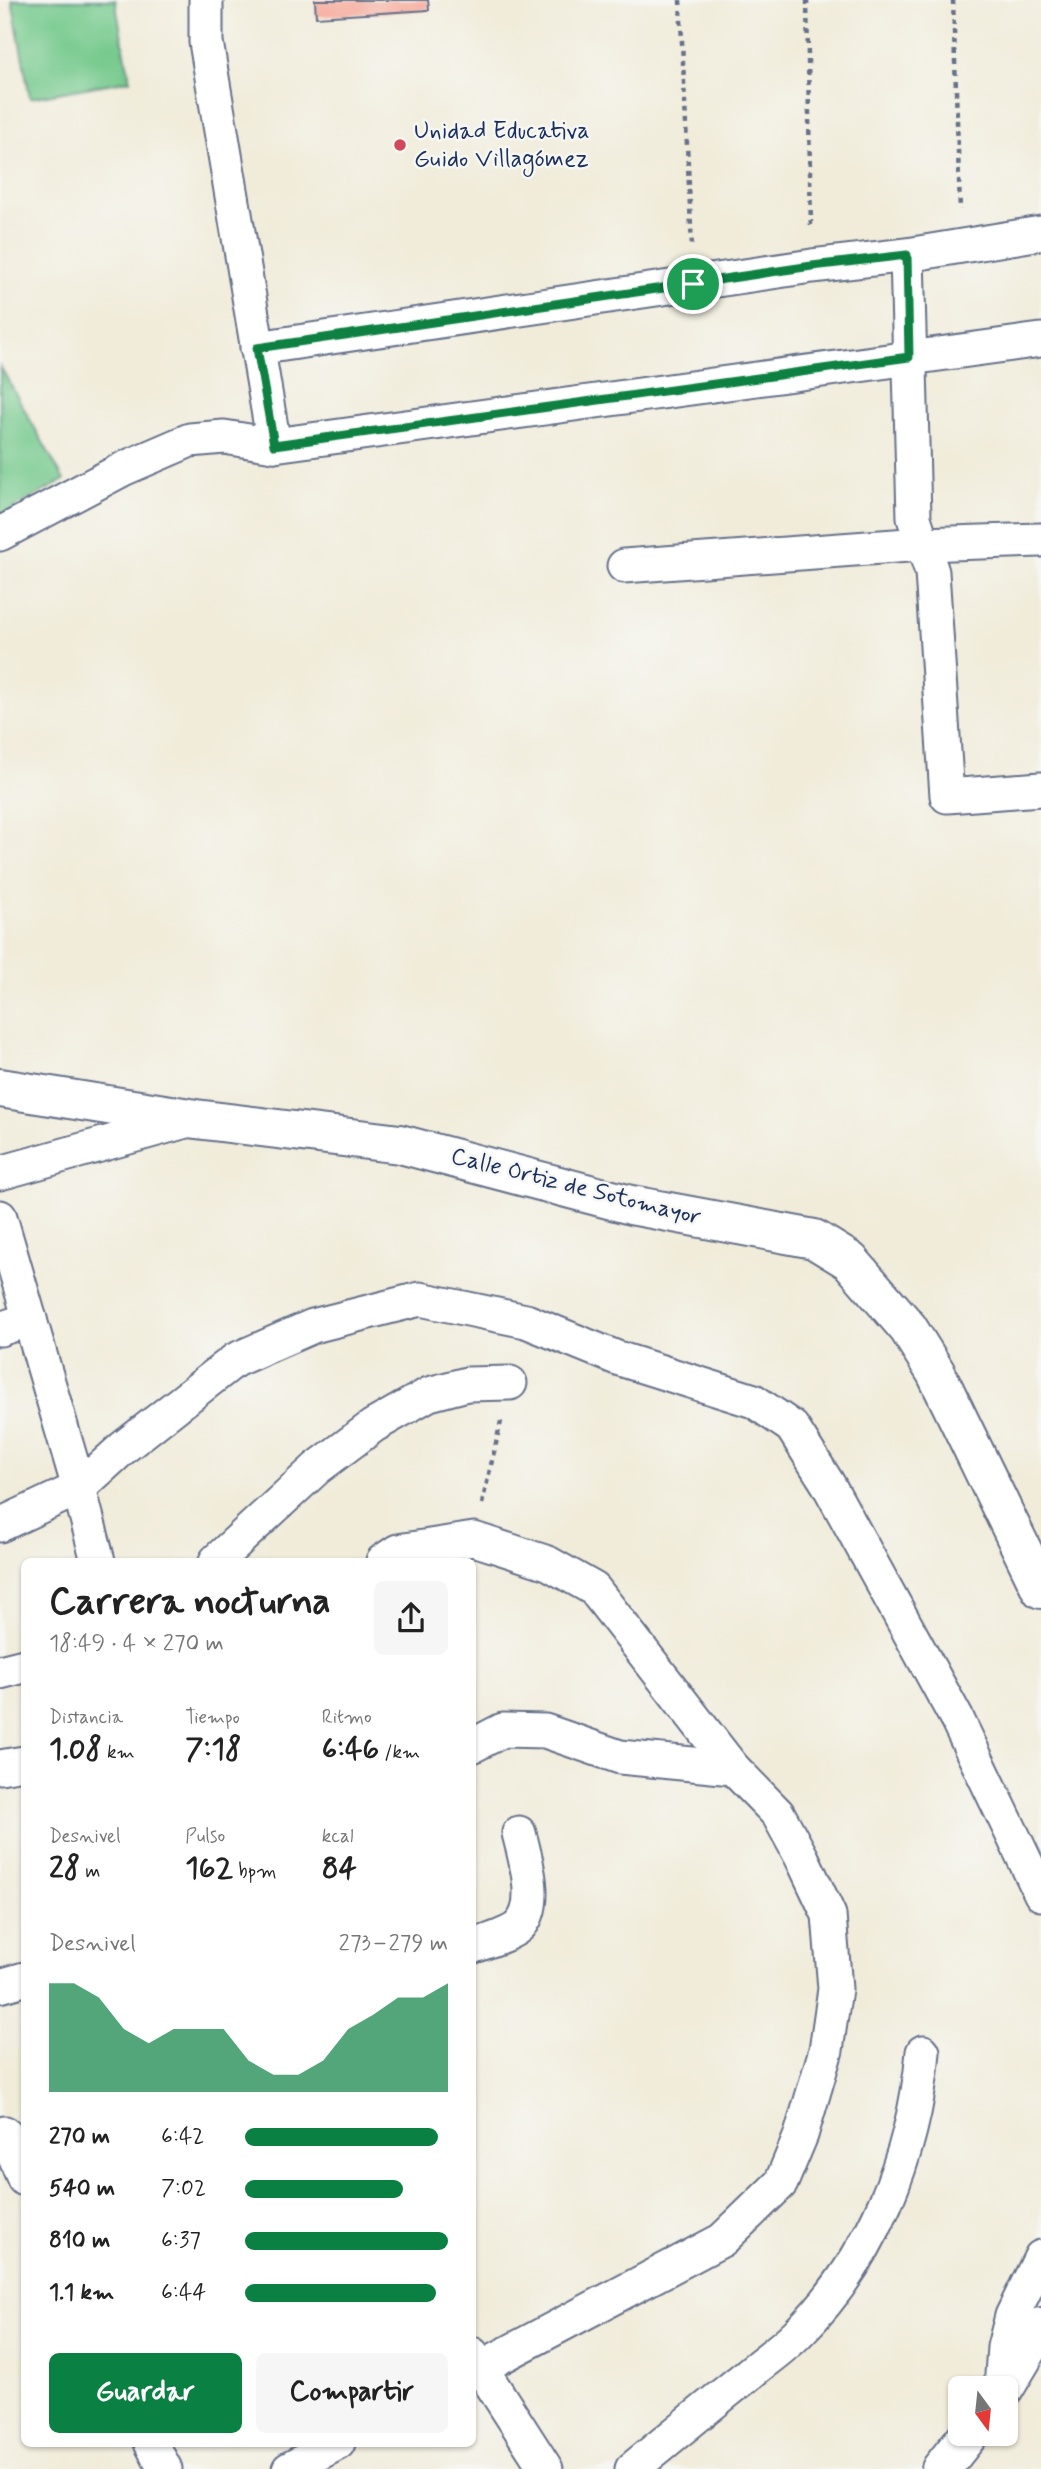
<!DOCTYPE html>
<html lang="es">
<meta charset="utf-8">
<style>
body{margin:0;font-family:Mynerve,sans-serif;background:#f6f6f6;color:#222;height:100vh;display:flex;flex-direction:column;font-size:26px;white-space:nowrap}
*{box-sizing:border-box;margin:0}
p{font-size:23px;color:#767676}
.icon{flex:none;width:38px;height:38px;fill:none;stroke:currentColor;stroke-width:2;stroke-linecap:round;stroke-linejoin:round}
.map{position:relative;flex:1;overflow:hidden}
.drawer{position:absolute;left:21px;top:1558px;width:455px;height:889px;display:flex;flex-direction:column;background:#fff;border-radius:10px;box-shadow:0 2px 5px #0004}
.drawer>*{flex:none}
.needle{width:46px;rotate:165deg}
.tools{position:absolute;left:948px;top:2376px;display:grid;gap:14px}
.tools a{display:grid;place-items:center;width:70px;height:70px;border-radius:10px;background:#fff;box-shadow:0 2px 5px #0004;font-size:35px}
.pin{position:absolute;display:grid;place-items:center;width:60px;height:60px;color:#fff;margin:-30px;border:4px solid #fff;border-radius:50%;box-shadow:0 2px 7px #0007}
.round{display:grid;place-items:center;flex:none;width:74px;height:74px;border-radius:10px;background:#f6f6f6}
.overview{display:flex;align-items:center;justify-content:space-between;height:119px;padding:0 28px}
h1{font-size:38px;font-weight:700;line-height:52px}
.metrics{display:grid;grid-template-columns:repeat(3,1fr);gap:10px;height:119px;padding:7px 28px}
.metrics div{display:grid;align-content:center}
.metrics b{font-size:30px;font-weight:700}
.metrics small{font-size:19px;font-weight:400}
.metrics p{font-size:19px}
.chart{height:196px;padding:14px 28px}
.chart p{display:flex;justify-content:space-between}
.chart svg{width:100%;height:126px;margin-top:7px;fill:#0b8043;opacity:.7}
.primary-button{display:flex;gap:14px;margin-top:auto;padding:14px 28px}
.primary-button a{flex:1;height:80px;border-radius:10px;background:#0b8043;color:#fff;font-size:28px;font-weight:700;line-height:80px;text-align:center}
.primary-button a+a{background:#f6f6f6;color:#222}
ul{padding:0 28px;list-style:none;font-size:23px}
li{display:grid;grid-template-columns:112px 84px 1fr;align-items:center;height:52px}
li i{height:18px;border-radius:9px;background:#0b8043}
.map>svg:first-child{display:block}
.green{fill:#75c98c;stroke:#487c75;stroke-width:2}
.building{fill:#f6a091}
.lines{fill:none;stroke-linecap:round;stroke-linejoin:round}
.street-casing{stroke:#667189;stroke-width:37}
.secondary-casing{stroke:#667189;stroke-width:42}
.path{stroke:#667189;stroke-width:4.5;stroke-dasharray:5 5;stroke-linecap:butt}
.street{stroke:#fff;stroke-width:33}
.secondary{stroke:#fff;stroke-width:38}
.route-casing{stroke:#fff;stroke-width:14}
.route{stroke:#0b8043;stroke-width:9}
.poi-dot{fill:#d1495b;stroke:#f6f6f2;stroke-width:2.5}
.labels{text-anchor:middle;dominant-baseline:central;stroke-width:5;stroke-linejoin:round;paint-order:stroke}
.poi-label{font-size:24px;fill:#1b2f5e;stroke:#f6f6f2;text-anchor:start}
.street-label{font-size:24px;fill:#1b2f5e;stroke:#f6f6f2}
</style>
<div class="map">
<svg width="1041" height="2469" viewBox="0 0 1041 2469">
<rect width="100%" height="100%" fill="#f6f6f2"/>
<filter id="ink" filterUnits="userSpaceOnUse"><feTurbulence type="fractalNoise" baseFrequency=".0143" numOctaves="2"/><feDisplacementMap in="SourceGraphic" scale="14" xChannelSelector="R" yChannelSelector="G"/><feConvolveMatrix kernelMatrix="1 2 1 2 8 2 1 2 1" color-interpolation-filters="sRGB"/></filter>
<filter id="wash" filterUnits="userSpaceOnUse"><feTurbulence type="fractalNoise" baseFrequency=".00686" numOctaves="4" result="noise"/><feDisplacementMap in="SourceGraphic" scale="28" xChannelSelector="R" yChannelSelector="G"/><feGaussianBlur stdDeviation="1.57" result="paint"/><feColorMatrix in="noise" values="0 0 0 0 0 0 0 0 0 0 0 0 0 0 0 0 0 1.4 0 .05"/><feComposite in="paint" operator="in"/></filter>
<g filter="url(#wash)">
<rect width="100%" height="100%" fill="#f1ecda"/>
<!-- green -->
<g class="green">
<path d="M12 0H115L130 80 30 98Z"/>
<path d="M0 366 64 480 0 516Z"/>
</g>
<g id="blocks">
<!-- building -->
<path class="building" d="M315 0H428L429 10 316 17Z"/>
</g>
</g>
<g filter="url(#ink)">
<use href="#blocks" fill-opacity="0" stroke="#667189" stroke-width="2"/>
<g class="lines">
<!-- street casing -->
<g class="street-casing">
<g id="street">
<path d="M206 0V42L274 445"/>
<path d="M907 255 914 518 932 572 947 796 1041 789"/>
<path d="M257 348 812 266 907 255 1041 233"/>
<path d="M0 534 125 468 190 440 224 437 274 445 1041 340"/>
<path d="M624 566 922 544 1041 540"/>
<path d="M0 1173 193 1119"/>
<path d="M0 1217 79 1488 98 1561"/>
<path d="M0 1329 30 1319"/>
<path d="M0 1525 79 1488 124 1447 235 1360 313 1326 420 1299 526 1321 617 1358 754 1401 792 1427 828 1484 957 1719 1041 1894"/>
<path d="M216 1561 317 1468 373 1426 429 1394 467 1384 510 1383"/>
<path d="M383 1561 398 1551 474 1539 548 1563 594 1589 733 1768"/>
<path d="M0 1672 24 1666"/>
<path d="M472 1746 503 1730 545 1731 620 1757 733 1768 778 1814 802 1858 829 1915 835 1989 826 2050 801 2135 781 2183 722 2240 472 2372"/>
<path d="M0 1767 24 1763"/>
<path d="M472 1947C484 1942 509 1935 518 1927 541 1907 525 1858 519 1833"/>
<path d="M0 1986 24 1979"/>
<path d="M5 2133 24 2179"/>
<path d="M472 2354 546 2469"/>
<path d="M1001 2389 1004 2347 1012 2316 1041 2257"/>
<path d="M151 2443 165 2469"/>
<path d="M289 2469 338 2443"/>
<path d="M632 2469C669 2439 706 2408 744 2378 761 2363 781 2350 797 2334 872 2260 914 2156 923 2052"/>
</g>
</g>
<!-- secondary casing -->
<g class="secondary-casing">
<g id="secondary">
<path d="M0 1088 196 1119 400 1144 631 1205 814 1239 850 1261 908 1328 936 1373 1041 1589"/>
<path d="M1004 2389 1041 2327"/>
<path d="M941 2469 969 2434"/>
</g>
</g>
<!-- path -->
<g class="path">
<path d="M680 0 692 248"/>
<path d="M807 0 811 230"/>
<path d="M953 0 960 210"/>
<path d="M482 1504 502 1417"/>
</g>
<!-- street -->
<use href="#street" class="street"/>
<!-- secondary -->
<use href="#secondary" class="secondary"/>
</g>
</g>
<g class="lines" filter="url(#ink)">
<!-- route casing -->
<g class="route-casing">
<path id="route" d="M907 255 909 357 274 445 257 348 812 266Z"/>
</g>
<!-- route -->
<use href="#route" class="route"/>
</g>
<!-- markers -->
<circle class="poi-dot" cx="400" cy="145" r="7"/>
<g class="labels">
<!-- poi labels -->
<g class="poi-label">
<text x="414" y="131">Unidad Educativa<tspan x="414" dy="28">Guido Villagómez</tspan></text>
</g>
<!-- street labels -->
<g class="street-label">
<text transform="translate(576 1187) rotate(14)">Calle Ortiz de Sotomayor</text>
</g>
</g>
</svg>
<div class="tools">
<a><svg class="needle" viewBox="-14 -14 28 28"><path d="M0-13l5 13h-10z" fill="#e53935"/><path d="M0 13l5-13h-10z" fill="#767676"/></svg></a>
</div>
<div class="pin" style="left:693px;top:284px;background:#1e9e55"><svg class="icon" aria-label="arrive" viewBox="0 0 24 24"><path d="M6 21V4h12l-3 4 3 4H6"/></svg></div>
<section class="drawer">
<div class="overview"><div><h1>Carrera nocturna</h1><p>18:49 · 4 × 270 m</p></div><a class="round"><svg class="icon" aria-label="share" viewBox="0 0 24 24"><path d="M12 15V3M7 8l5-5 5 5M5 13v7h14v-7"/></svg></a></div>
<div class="metrics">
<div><p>Distancia</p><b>1.08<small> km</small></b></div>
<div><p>Tiempo</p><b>7:18</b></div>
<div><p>Ritmo</p><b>6:46<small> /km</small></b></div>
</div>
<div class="metrics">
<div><p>Desnivel</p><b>28<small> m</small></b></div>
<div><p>Pulso</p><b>162<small> bpm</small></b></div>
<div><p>kcal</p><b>84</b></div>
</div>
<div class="chart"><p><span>Desnivel</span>273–279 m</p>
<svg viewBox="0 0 160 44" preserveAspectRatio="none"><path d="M0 44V6L10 6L20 11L30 22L40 27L50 22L60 22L70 22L80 33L90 38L100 38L110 33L120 22L130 17L140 11L150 11L160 6V44z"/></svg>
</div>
<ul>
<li><b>270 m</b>6:42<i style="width:95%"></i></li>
<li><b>540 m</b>7:02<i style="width:78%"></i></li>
<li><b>810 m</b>6:37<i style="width:100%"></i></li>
<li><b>1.1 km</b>6:44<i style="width:94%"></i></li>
</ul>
<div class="primary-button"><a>Guardar</a><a>Compartir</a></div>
</section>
</div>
